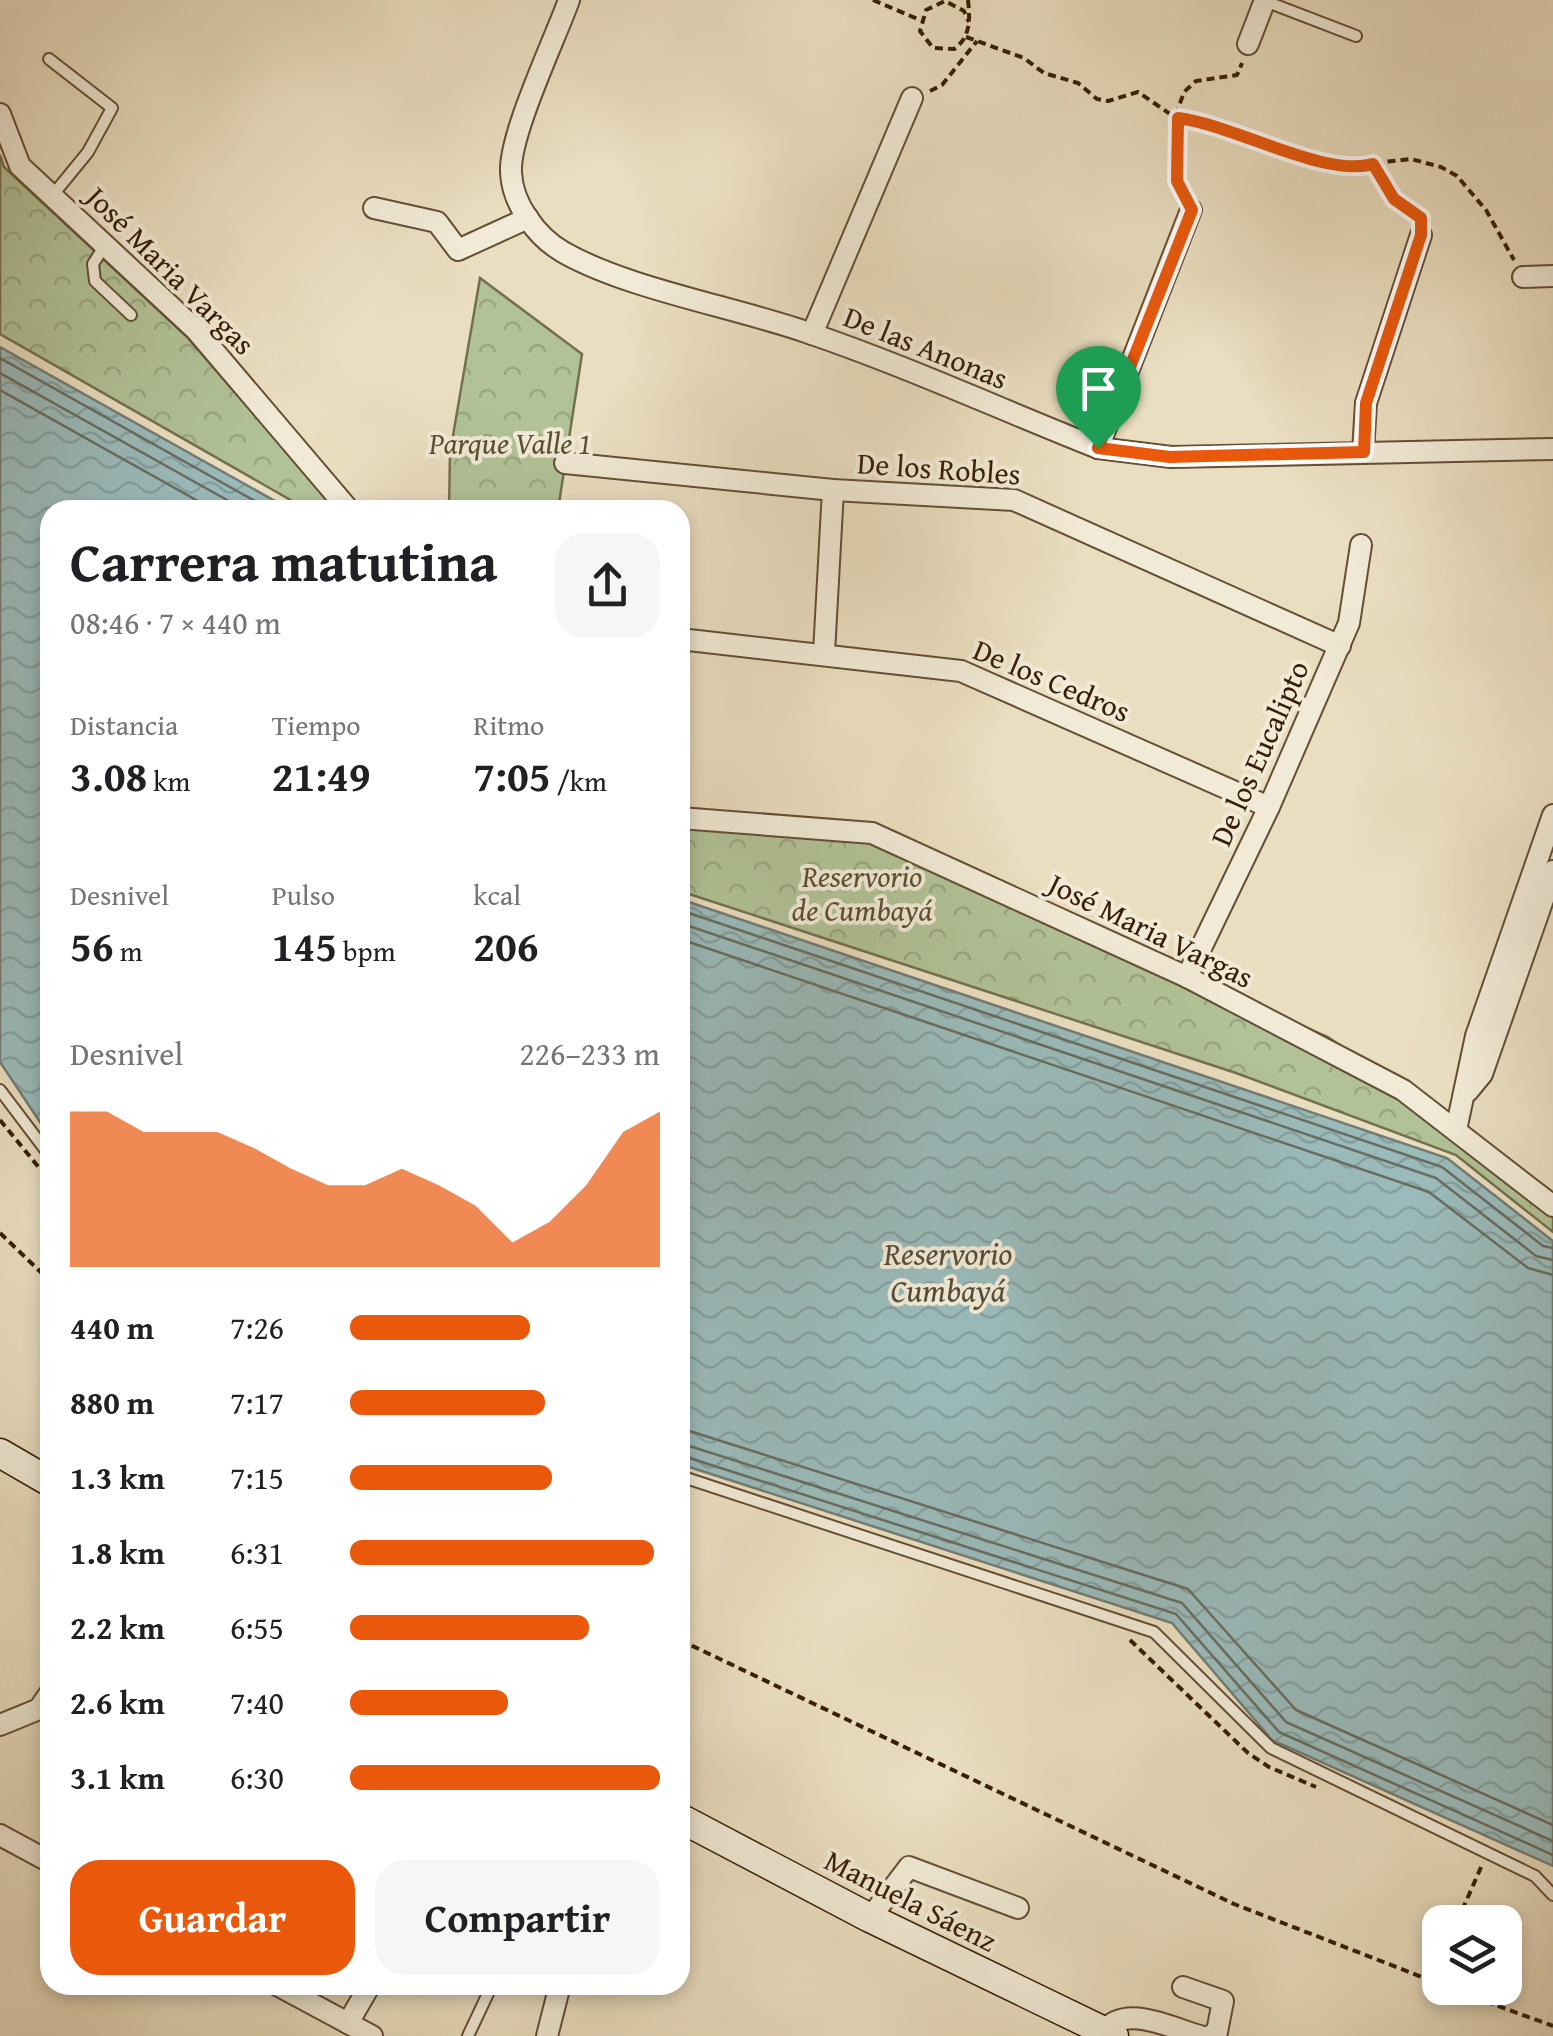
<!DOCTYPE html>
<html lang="es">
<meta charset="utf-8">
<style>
body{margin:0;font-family:"Gentium Book Plus",serif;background:#f6f6f6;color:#202124;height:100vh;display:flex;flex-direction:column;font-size:38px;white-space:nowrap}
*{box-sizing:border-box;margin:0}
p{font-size:32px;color:#757577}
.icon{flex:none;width:55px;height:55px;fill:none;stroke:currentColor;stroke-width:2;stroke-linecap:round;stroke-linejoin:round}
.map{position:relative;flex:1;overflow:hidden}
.details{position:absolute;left:40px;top:500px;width:650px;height:1495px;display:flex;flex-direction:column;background:#fff;border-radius:30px;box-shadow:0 5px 15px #0003}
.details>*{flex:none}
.controls{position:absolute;left:1422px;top:1905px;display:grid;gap:20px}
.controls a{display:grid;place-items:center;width:100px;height:100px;border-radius:20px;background:#fff;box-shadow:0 5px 15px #0003;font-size:50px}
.pin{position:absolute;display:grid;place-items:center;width:85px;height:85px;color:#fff;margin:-102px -42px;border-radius:50% 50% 50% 0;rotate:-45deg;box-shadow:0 0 10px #0007}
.pin .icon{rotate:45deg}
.round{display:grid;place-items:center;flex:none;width:105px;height:105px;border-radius:30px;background:#f6f6f6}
.headline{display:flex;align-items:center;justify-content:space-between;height:170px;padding:0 30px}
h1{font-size:55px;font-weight:600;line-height:75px}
.metrics{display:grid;grid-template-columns:repeat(3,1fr);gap:15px;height:170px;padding:10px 30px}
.metrics div{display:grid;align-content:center}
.metrics b{font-size:42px;font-weight:600}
.metrics small{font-size:28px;font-weight:400}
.metrics p{font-size:28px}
.chart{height:280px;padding:20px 30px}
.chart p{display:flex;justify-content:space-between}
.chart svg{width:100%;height:180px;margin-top:10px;fill:#ea580c;opacity:.7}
.button{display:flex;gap:20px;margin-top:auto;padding:20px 30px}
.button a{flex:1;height:115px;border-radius:30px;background:#ea580c;color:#fff;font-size:40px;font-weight:600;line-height:115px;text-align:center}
.button a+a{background:#f6f6f6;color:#202124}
ul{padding:0 30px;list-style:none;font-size:32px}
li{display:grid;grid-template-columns:160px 120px 1fr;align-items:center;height:75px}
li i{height:25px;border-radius:12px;background:#ea580c}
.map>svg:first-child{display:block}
.park{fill:url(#park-crowns);stroke:#74704e;stroke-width:2.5}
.water{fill:url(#water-waves);stroke:#737c73;stroke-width:2.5}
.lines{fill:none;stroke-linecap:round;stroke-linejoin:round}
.shore{stroke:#696c60;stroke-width:2.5}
.lane-casing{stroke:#644e34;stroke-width:14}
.street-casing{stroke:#644e34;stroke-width:24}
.secondary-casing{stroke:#381e06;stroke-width:31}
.path{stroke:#381e06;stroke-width:4;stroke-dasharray:8 5;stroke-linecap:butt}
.lane{stroke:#f1ead6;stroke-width:10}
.street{stroke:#f1ead6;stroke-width:20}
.secondary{stroke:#f1ead6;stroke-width:28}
.route-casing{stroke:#fff;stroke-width:20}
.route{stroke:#ea580c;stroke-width:12}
.labels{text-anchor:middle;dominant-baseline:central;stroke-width:8;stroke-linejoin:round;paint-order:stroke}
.street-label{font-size:30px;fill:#381e06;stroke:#f1ead6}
.park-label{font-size:30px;font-style:italic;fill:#5c4f32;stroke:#f1ead6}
.water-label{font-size:32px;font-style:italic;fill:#554d3c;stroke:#f1ead6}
</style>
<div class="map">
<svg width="1553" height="2036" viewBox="0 0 1553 2036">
<defs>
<pattern id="park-crowns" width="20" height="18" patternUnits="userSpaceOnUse" patternTransform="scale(2.5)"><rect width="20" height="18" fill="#b1c297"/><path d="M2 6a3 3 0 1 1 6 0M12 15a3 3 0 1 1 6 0" fill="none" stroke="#99a681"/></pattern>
<pattern id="water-waves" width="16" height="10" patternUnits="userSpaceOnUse" patternTransform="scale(2.5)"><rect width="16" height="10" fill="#9abbbb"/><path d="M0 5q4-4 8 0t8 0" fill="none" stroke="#85a09f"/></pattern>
</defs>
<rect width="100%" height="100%" fill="#eadec0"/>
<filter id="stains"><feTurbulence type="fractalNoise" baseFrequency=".002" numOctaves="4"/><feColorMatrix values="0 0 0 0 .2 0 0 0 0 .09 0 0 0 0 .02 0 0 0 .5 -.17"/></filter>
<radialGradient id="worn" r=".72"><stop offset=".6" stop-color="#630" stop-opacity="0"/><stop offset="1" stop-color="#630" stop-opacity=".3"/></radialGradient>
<!-- park -->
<g class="park">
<path d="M0 155 4 167 186 336 337 510H308L0 334Z"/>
<path d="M480 278 582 354 558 510H449L450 453Z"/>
<path d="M680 824 872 839 1328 1037 1509 1162 1553 1200V1232L1456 1155 1236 1073 680 891Z"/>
</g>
<!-- water -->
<g class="water">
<path d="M0 347 291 510H50V1137L0 1062Z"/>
<path d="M680 899 1447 1158 1553 1241V1866L1272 1740 1172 1623 680 1464Z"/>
</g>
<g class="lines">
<!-- shore -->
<g class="shore">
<path d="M0 358 271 510"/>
<path d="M0 373 245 510"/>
<path d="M0 390 214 510"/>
<path d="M680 910 1442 1167 1543 1246 1553 1248"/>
<path d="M680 923 1436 1178 1536 1256 1553 1260"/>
<path d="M680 939 1429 1192 1528 1268 1553 1275"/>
<path d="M680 1428 1188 1589 1296 1710 1553 1825"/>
<path d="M680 1443 1182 1603 1286 1722 1553 1841"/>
<path d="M680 1455 1176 1614 1279 1732 1553 1855"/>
</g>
<!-- lane casing -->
<g class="lane-casing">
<g id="lane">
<path d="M1265 1 1356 36"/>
<path d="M49 59 112 108 88 152 52 196"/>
<path d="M105 245 93 264 95 281 131 315"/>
<path d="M0 1090 50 1156"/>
<path d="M680 1476 1154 1632 1271 1748 1535 1876 1553 1895"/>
<path d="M468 2036 492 1985"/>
</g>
</g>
<!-- street casing -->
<g class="street-casing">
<g id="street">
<path d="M569 0C555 39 509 135 511 172 512 204 537 237 563 252 628 289 735 307 809 333 906 366 1002 410 1098 448L1171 457 1553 449"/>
<path d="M1248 44 1265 0"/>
<path d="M0 114 20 166 196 330 349 510"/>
<path d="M374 208 437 222 458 250 528 218"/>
<path d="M1523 277 1553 276"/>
<path d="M812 334 912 98"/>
<path d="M1098 448 1191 210"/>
<path d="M1363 452 1366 403 1421 235"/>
<path d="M565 463 833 490 1014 500 1340 646"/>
<path d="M680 639 961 671 1269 807"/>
<path d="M824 653 833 490"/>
<path d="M680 818 872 833 1187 977 1403 1090 1553 1206"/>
<path d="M1187 977 1269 807 1349 623 1361 545"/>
<path d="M1468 1091 1482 1074 1553 871"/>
<path d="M1456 1130 1476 1036 1553 815"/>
<path d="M0 1725 39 1709 50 1693"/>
<path d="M0 1835 50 1862"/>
<path d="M870 1918 909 1867 1018 1908"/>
<path d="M277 1985 372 2036"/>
<path d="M1183 1987 1223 2001 1217 2032 1210 2036"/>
<path d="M348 2023 370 1985"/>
<path d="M1103 2032C1126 2003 1170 2028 1200 2036"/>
<path d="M547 2036 560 1985"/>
</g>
</g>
<!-- secondary casing -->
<g class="secondary-casing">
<g id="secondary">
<path d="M0 1453 50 1482"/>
<path d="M680 1818 870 1918 1114 2036"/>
</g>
</g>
<!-- path -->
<g class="path">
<path d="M873 0 920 20"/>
<path d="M968 0C970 19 971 37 954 49L933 48 920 31 926 10 945 1 964 11 969 22"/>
<path d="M966 37 1024 58 1044 73 1078 83 1097 99 1108 101 1138 92 1173 116 1209 121 1339 167 1411 159 1441 167 1457 176 1486 210 1514 260"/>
<path d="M930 91 942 85 977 41"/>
<path d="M1373 164 1394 199 1419 215"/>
<path d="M1181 194 1178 109 1184 92 1196 81 1237 75 1242 63"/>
<path d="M0 1120 50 1181"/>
<path d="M0 1233 50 1281"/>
<path d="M680 1640 1234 1904 1440 1984"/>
<path d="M1130 1640 1248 1753 1269 1767 1316 1787"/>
<path d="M1457 1922 1482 1865"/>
<path d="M1428 1977 1435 1973 1440 1963"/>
<path d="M1449 1988 1553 2026"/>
</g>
<!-- lane -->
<use href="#lane" class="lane"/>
<!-- street -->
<use href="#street" class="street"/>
<!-- secondary -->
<use href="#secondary" class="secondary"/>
</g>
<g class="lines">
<!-- route casing -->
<g class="route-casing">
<path id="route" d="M1178 118C1235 125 1324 178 1373 164L1394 199 1421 218V235L1366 403 1364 452 1170 457 1098 448 1192 210 1177 181Z"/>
</g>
<!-- route -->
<use href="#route" class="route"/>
</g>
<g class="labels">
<!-- street labels -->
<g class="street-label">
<text transform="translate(171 270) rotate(45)">José Maria Vargas</text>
<text transform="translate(926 347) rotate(22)">De las Anonas</text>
<text transform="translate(939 468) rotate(4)">De los Robles</text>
<text transform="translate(1052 680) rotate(23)">De los Cedros</text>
<text transform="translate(1259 753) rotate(-66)">De los Eucalipto</text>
<text transform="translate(1151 930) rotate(26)">José Maria Vargas</text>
<text transform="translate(911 1900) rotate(27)">Manuela Sáenz</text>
</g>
<!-- park labels -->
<g class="park-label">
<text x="510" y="443">Parque Valle 1</text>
<text x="862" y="876">Reservorio<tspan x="862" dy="34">de Cumbayá</tspan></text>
</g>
<!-- water labels -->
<g class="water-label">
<text x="948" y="1253">Reservorio<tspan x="948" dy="37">Cumbayá</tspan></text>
</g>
</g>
<rect width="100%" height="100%" filter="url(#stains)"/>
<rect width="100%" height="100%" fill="url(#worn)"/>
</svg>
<div class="controls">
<a><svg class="icon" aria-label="layers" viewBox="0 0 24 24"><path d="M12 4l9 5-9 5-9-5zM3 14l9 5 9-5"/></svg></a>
</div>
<div class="pin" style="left:1098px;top:448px;background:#1e9e55"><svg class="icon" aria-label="arrive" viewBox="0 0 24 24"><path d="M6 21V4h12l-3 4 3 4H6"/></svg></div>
<section class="details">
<div class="headline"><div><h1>Carrera matutina</h1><p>08:46 · 7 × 440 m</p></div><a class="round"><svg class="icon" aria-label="share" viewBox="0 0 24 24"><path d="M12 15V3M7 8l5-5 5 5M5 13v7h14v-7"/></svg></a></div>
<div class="metrics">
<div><p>Distancia</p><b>3.08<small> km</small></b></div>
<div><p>Tiempo</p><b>21:49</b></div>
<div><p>Ritmo</p><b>7:05<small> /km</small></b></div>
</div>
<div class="metrics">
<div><p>Desnivel</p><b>56<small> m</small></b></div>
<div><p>Pulso</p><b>145<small> bpm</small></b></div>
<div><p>kcal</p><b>206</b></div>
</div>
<div class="chart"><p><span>Desnivel</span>226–233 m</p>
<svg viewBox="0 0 160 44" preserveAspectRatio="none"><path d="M0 44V6L10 6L20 11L30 11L40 11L50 15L60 20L70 24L80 24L90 20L100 24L110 29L120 38L130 33L140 24L150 11L160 6V44z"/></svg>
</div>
<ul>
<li><b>440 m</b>7:26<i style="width:58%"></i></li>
<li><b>880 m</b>7:17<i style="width:63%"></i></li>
<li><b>1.3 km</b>7:15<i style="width:65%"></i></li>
<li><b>1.8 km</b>6:31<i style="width:98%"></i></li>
<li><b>2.2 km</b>6:55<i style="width:77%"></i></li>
<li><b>2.6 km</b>7:40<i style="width:51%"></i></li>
<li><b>3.1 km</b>6:30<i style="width:100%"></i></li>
</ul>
<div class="button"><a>Guardar</a><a>Compartir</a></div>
</section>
</div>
